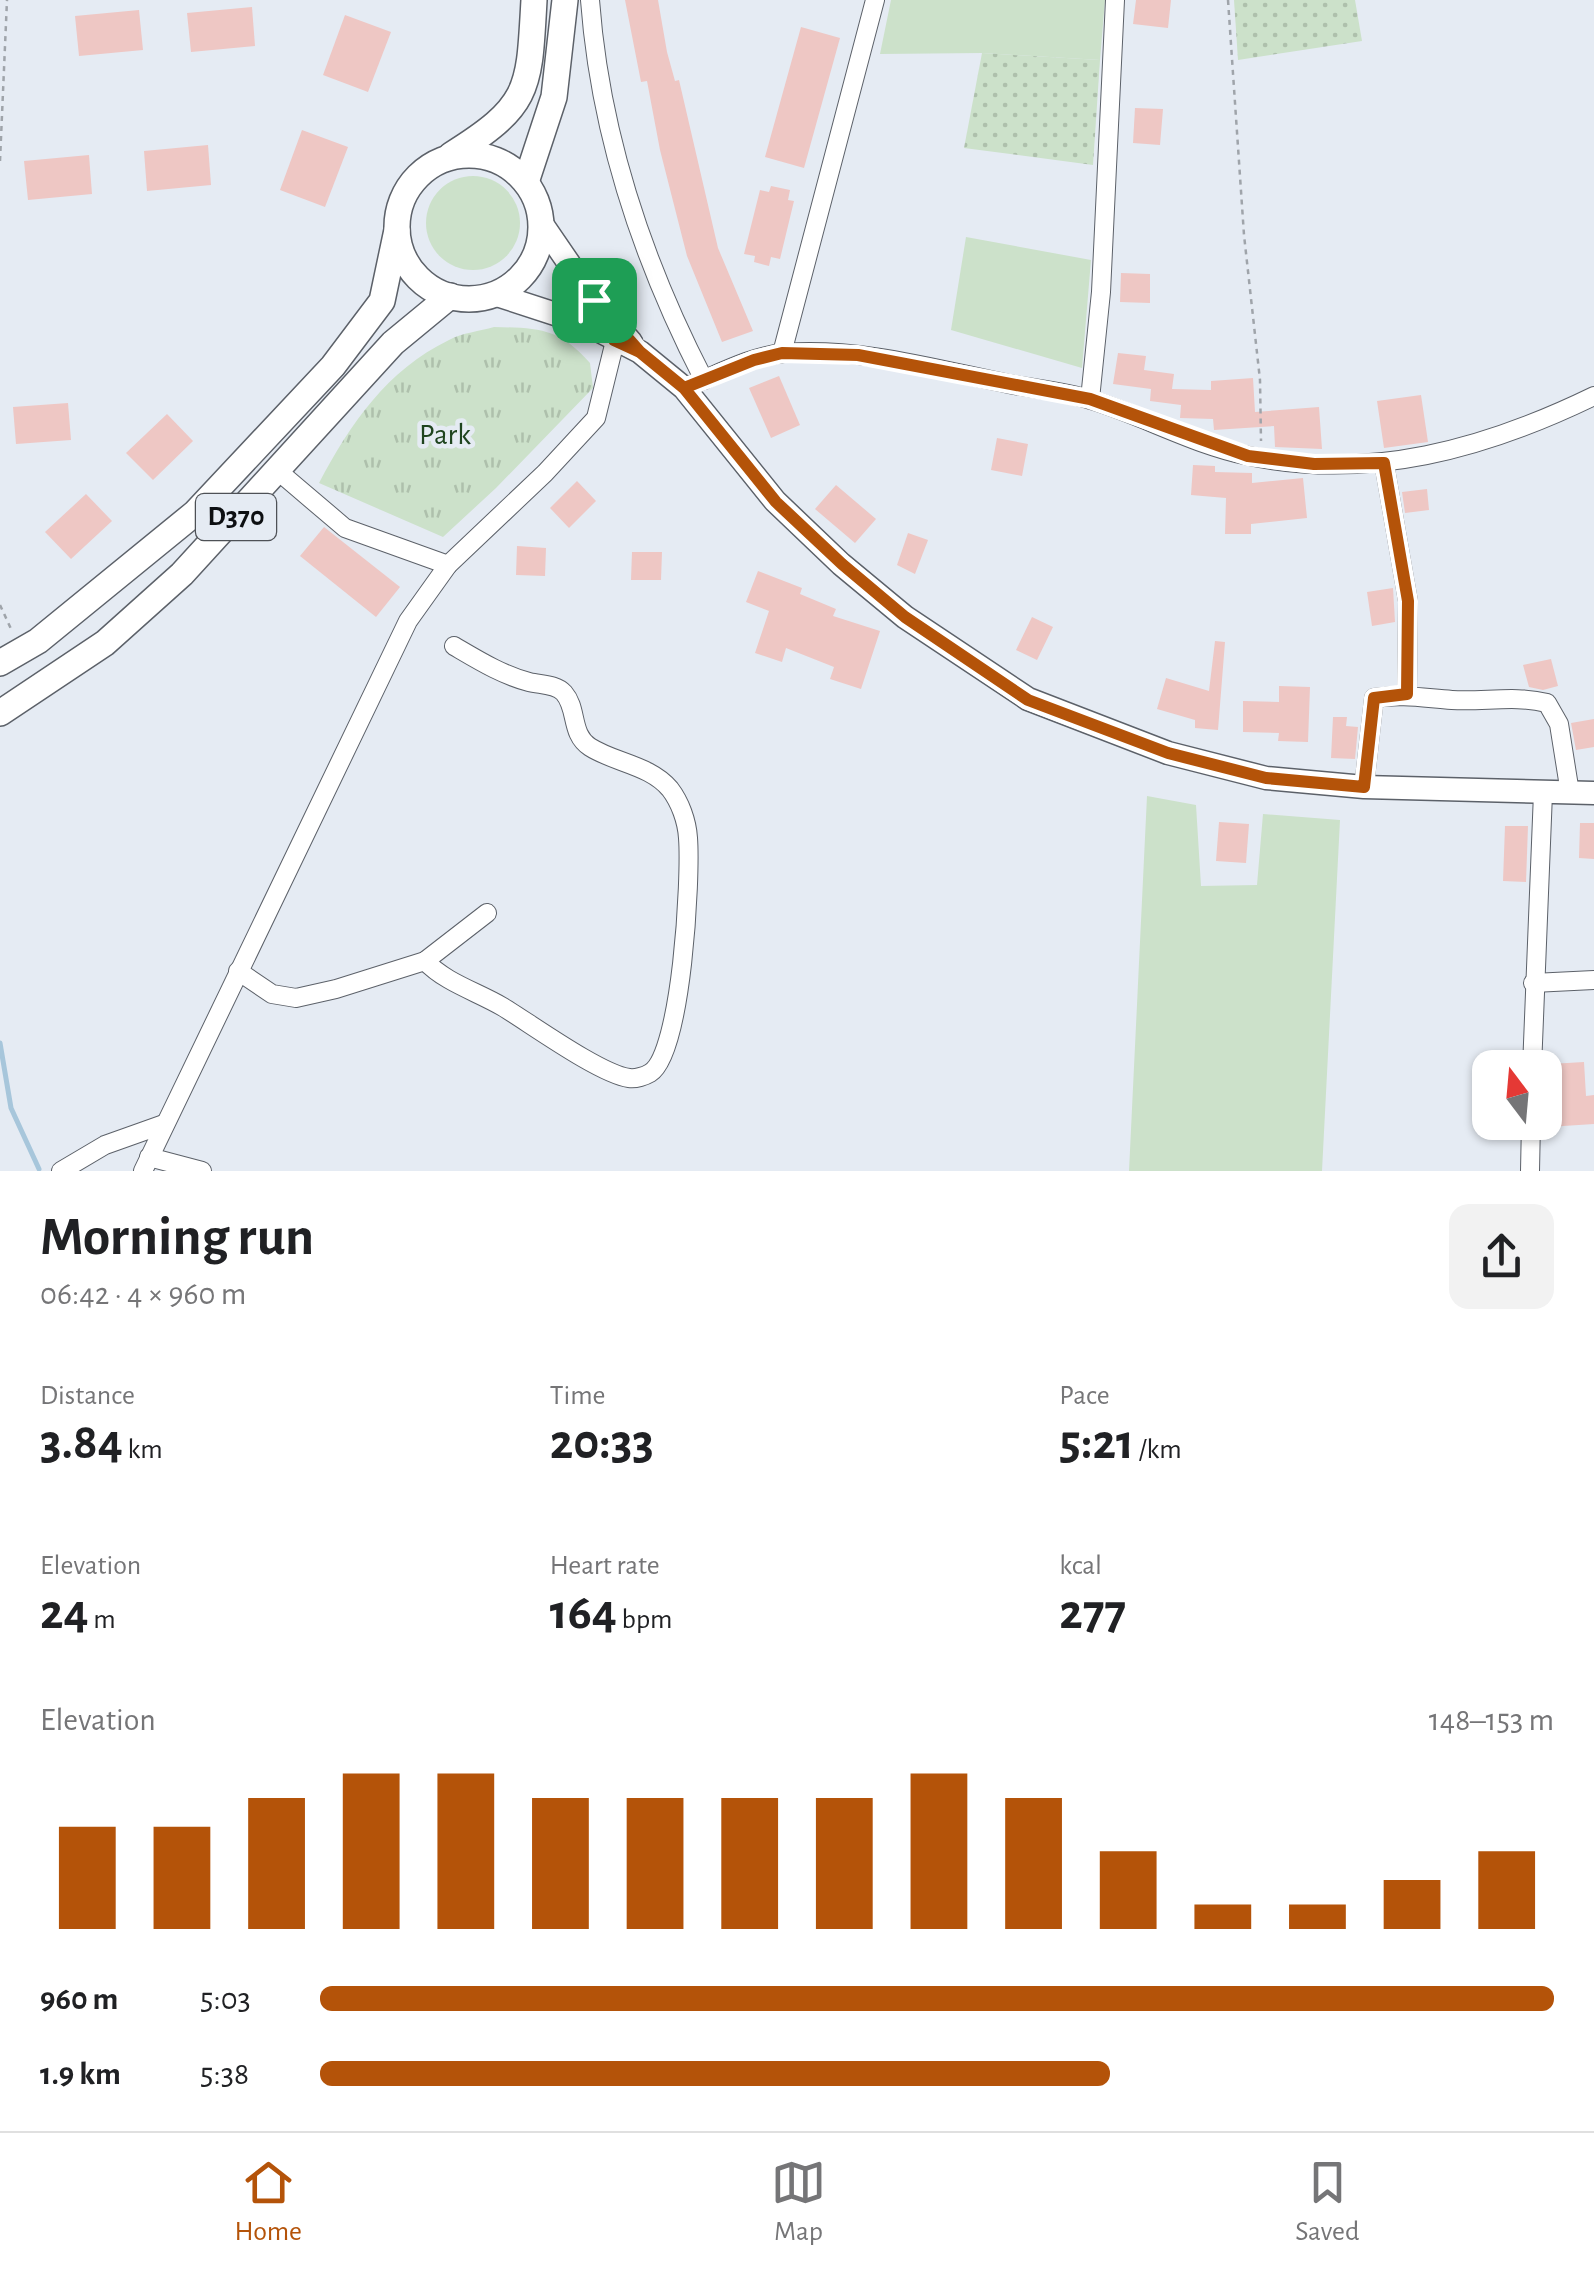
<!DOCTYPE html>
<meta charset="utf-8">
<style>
body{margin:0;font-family:"Alegreya Sans",sans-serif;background:#f2f2f2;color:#202124;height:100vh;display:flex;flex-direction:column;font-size:38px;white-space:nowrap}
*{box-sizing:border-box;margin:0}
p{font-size:32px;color:#757577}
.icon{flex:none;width:55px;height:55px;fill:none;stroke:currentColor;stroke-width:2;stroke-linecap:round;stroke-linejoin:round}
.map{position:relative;height:1171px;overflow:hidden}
.sheet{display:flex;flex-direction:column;background:#fff;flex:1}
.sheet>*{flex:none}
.needle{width:65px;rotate:344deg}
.tools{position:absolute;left:1472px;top:1050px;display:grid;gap:20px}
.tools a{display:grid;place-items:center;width:90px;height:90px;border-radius:20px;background:#fff;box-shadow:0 2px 8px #0004;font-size:50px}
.pin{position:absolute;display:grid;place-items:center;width:85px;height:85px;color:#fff;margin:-42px;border-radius:20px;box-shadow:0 5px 15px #0006}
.round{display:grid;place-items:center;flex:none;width:105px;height:105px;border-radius:20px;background:#f2f2f2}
.summary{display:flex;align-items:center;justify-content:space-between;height:170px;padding:0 40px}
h1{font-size:55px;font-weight:700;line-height:75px}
.figures{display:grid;grid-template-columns:repeat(3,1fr);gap:15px;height:170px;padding:10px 40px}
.figures div{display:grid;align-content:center}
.figures b{font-size:50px;font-weight:700}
.figures small{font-size:28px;font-weight:400}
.figures p{font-size:28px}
.chart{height:280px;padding:20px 40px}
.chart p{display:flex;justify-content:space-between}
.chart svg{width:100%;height:180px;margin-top:10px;stroke:#b45309;stroke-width:6}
ul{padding:0 40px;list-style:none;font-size:32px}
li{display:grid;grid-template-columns:160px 120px 1fr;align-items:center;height:75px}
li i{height:25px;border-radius:12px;background:#b45309}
.dock{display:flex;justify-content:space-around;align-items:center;height:140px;border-top:2px solid #e0e0e0;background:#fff;font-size:28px;color:#757577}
.dock a{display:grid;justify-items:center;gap:5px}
.dock .on{color:#b45309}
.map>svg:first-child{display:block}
.grass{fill:#cce1ca}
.park{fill:url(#park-tufts)}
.garden{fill:url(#garden-dots)}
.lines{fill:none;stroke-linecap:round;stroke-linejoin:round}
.stream{stroke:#a7c6db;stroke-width:5}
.building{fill:#eec7c4}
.minor-casing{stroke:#5c6169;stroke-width:20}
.major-casing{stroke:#5c6169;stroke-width:25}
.highway-casing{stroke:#5c6169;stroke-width:28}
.path{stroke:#9fa4aa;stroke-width:2.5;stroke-dasharray:5 5;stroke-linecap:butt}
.minor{stroke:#fff;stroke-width:18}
.major{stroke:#fff;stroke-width:22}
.highway{stroke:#fff;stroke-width:25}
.route-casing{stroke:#fff;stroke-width:20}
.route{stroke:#b45309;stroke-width:12}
.labels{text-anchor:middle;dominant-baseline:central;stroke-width:9;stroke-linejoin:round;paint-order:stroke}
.shield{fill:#e5ebf3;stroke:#4e5156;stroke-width:2.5}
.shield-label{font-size:28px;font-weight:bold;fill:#0d0f12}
.park-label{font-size:30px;fill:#1f441f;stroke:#e5ebf3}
</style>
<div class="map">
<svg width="1594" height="1171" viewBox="0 0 1594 1171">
<defs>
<pattern id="park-tufts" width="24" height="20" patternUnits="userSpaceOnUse" patternTransform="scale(2.5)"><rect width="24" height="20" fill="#cce1ca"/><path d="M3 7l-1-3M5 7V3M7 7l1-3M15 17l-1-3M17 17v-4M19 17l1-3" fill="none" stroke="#aec0ac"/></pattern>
<pattern id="garden-dots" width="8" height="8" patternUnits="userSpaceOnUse" patternTransform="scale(2.5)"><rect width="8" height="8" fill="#cce1ca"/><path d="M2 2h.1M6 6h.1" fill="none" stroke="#aec0ac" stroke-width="1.8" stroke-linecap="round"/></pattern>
</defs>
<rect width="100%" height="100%" fill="#e5ebf3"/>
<!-- grass -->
<g class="grass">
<path d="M891 0H1105L1100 60 982 53 880 54Z"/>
<circle cx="473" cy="223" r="47"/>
<path d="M966 237 1091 260 1082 368 951 330Z"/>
<path d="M1147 796 1196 805 1201 886 1257 885 1263 814 1340 820 1322 1171H1129Z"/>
</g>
<!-- park -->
<path class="park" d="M494 327C539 328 559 328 590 363L593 388 496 488 443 537 319 483C350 424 387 370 449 340 462 333 480 331 494 327Z"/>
<!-- garden -->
<g class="garden">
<path d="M1234 0H1355L1362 41 1238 60Z"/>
<path d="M982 53 1100 60 1093 165 964 148Z"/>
</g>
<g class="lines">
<!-- stream -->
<path class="stream" d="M0 1043 11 1108 39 1169"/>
</g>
<!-- building -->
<g class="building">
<path d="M625 0H658L667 52 675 81 679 80 718 248 753 331 722 342 687 256 660 150 647 81 641 82Z"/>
<path d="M1136 0H1171L1168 28 1133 24Z"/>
<path d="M252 7 255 46 191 52 187 13Z"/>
<path d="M139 10 143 50 79 56 75 16Z"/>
<path d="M345 15 391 32 368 92 323 75Z"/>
<path d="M801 27 840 38 804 168 765 157Z"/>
<path d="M1135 108 1163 109 1160 145 1133 143Z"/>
<path d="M302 130 348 147 325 207 280 190Z"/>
<path d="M208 145 211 185 147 191 144 151Z"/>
<path d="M89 155 92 194 28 200 24 161Z"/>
<path d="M771 186 790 190 788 200 794 201 780 259 771 257 769 266 754 262 755 256 744 254 760 190 769 192Z"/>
<path d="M1121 273 1150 274V303L1120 302Z"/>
<path d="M1118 353 1146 356 1144 370 1174 374 1172 389 1211 390V381L1253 378 1255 412 1319 407 1322 449 1275 447 1274 426 1214 430 1213 419 1180 418 1181 405 1150 401 1151 389 1113 384Z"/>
<path d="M779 376 800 425 771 438 749 388Z"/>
<path d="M1421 395 1428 442 1384 448 1377 401Z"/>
<path d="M68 403 71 440 16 444 13 407Z"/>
<path d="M167 414 193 441 153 480 126 453Z"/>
<path d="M997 438 1028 444 1022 476 991 470Z"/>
<path d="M1193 465 1215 466V472L1252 473V483L1303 478 1307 518 1251 524V534H1225L1226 498 1191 495Z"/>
<path d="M577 481 596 501 569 528 550 508Z"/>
<path d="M836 485 876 519 855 543 815 509Z"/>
<path d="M1427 489 1429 510 1405 513 1402 492Z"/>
<path d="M86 494 112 521 71 559 45 532Z"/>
<path d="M324 527 400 587 376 617 300 556Z"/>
<path d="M908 533 928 540 915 574 897 565Z"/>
<path d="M517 546 546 548 545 576 516 575Z"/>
<path d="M632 552H662L661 580H631Z"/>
<path d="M758 571 802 588 800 594 836 609 833 616 880 631 861 689 830 679 834 667 786 648 782 662 755 653 769 611 746 602Z"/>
<path d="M1393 588 1395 622 1372 626 1367 592Z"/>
<path d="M1032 617 1053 627 1037 660 1016 650Z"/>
<path d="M1215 641 1225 642 1218 730 1195 728V720L1157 709 1166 678 1209 691Z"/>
<path d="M1551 659 1558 686 1543 690 1529 687 1523 665Z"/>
<path d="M1279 686 1310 687 1308 742 1278 741 1279 733 1243 732V701L1279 702Z"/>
<path d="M1333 717H1347L1346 726 1358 727 1355 759 1331 758Z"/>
<path d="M1594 719V747L1576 750 1571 723Z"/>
<path d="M1219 822 1249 824 1246 863 1216 861Z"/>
<path d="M1580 823H1594V859L1579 858Z"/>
<path d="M1505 826H1528L1526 882 1503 881Z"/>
<path d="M1584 1062 1586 1096 1594 1095V1124L1548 1127 1546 1098H1552L1550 1064Z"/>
</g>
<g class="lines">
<!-- minor casing -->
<g class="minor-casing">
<g id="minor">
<path d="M590 0C600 135 642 260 704 380"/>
<path d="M782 353 875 0"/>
<path d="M684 388C715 376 750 356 784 353 859 347 936 369 1009 384 1036 389 1065 391 1091 400 1144 416 1194 445 1249 456 1370 481 1485 449 1594 396"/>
<path d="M1090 399 1101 292 1115 0"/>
<path d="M1384 463 1408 601 1407 694"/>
<path d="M278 471 345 528 448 565"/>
<path d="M1364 787 1374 698C1403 694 1423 698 1452 700 1484 702 1516 695 1547 703L1559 724 1570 793"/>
<path d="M425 961C446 983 478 992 503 1007 531 1024 600 1074 629 1078 636 1079 645 1076 650 1073 682 1054 691 877 688 838 687 821 680 802 670 789 650 765 615 763 590 747 570 734 578 709 564 693 556 684 541 685 529 682 502 675 478 660 454 646"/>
<path d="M238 971 272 994 296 998 336 989 425 961 487 913"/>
<path d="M1533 983 1594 980"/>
<path d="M1532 1068 1543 793"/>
<path d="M149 1157 202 1171"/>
<path d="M61 1171 105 1145 164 1124"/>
<path d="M143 1171 408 621 448 565 545 473 596 418 615 341 610 332"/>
<path d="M1530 1171 1531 1122"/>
</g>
</g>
<!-- major casing -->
<g class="major-casing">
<g id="major">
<path d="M542 224 594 300 631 342"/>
<path d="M494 294 586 324 640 352 684 388 775 501 841 564 905 617 1028 699 1168 753 1266 778 1364 787 1594 793"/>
</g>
</g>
<!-- highway casing -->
<g class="highway-casing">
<g id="highway">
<path d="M451 155C531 105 529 90 534 0"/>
<circle cx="469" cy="227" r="72"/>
<path d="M526 182 554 97 565 0"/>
<path d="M0 663 38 641 195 513 333 366 382 301 397 230"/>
<path d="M0 713 105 643 182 574 393 343 450 296"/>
</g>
</g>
<!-- path -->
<g class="path">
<path d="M1228 0 1244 235 1260 380 1261 441"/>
<path d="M0 161 7 0"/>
<path d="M0 605 12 631"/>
</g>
<!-- minor -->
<use href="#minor" class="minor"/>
<!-- major -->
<use href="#major" class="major"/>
<!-- highway -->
<use href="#highway" class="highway"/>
</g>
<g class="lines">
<!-- route casing -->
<g class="route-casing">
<path id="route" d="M594 300 614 340 640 352 684 388 754 360 782 353 858 355 1090 399 1248 456 1314 464 1384 463 1408 601 1407 694 1374 698 1364 787 1266 778 1168 753 1028 700 905 617 842 564 776 502 684 388 640 352 594 300"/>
</g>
<!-- route -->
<use href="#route" class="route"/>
</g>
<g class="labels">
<!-- shield labels -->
<rect class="shield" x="196" y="494" width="80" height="46" rx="8"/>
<g class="shield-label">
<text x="236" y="517">D370</text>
</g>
<!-- park labels -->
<g class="park-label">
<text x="445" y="435">Park</text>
</g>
</g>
</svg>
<div class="tools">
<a><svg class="needle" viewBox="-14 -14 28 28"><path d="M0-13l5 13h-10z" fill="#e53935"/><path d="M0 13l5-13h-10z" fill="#757577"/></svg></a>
</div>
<div class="pin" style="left:594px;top:300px;background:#1e9e55"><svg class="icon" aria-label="arrive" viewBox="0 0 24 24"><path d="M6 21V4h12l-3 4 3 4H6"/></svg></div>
</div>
<section class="sheet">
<div class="summary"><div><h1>Morning run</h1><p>06:42 · 4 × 960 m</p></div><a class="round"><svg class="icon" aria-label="share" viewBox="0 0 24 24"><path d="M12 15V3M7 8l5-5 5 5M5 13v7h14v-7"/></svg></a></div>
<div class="figures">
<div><p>Distance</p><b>3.84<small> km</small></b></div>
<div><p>Time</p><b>20:33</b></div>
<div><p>Pace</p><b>5:21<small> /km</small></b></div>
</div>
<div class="figures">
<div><p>Elevation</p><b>24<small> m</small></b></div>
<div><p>Heart rate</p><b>164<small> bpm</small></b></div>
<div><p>kcal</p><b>277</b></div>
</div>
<div class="chart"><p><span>Elevation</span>148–153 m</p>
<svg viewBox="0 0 160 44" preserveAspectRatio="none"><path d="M5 44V19M15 44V19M25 44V12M35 44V6M45 44V6M55 44V12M65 44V12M75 44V12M85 44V12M95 44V6M105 44V12M115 44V25M125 44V38M135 44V38M145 44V32M155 44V25"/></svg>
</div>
<ul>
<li><b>960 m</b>5:03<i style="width:100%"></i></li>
<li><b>1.9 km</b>5:38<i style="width:64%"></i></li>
</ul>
</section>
<nav class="dock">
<a class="on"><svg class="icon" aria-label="home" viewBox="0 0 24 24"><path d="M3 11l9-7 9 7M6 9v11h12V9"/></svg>Home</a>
<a><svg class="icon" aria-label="map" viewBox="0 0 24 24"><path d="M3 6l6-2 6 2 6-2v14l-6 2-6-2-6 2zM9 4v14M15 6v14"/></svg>Map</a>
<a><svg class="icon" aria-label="saved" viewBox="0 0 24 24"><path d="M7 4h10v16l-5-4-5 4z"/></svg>Saved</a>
</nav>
